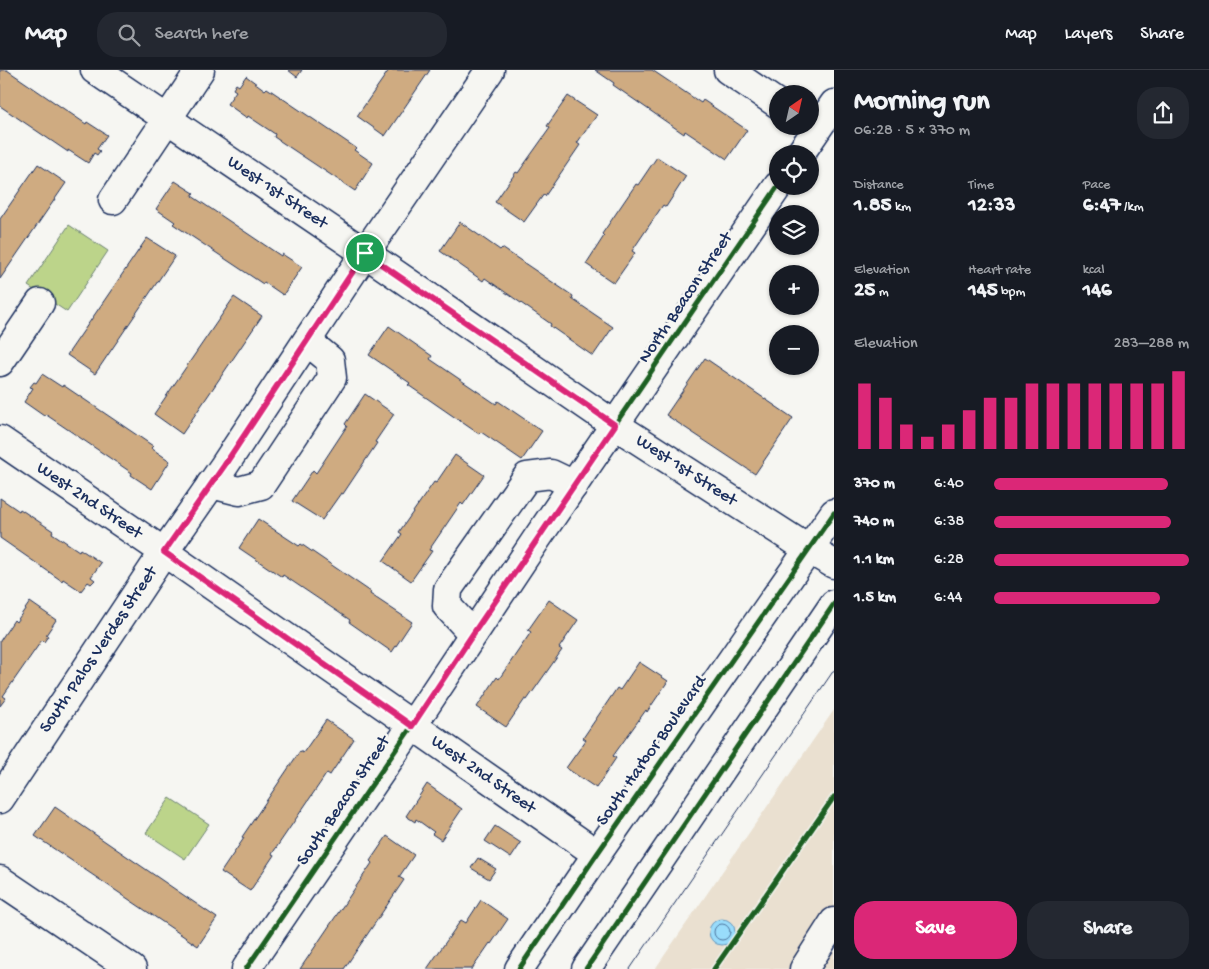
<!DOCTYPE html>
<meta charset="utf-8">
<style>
body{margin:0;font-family:"Gochi Hand",sans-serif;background:#242831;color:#f1f3f6;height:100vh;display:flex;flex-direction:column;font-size:19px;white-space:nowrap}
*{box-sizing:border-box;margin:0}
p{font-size:16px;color:#9ea1a6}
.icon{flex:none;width:28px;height:28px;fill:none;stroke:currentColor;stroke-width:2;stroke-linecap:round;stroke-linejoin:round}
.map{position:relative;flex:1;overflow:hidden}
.details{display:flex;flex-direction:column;background:#171b24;width:375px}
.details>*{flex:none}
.needle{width:32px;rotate:34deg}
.buttons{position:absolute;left:769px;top:15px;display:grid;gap:10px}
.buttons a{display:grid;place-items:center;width:50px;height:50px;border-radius:50%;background:#171b24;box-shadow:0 1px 4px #0004;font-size:25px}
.pin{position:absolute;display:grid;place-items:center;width:42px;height:42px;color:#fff;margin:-21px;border:2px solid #fff;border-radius:50%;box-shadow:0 1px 5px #0007}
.round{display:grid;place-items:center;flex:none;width:52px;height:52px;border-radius:20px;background:#242831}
.overview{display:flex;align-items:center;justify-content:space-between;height:85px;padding:0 20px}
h1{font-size:28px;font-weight:700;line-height:38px}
.stats{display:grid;grid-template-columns:repeat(3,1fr);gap:8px;height:85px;padding:5px 20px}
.stats div{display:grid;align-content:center}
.stats b{font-size:21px;font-weight:700}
.stats small{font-size:14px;font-weight:400}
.stats p{font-size:14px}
.chart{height:140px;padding:10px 20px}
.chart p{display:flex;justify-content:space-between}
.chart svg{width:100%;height:90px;margin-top:5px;stroke:#db2777;stroke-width:6}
.primary-button{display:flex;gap:10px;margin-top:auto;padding:10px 20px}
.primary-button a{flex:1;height:58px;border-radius:20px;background:#db2777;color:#fff;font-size:20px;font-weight:700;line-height:58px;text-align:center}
.primary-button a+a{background:#242831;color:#f1f3f6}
ul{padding:0 20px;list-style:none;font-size:16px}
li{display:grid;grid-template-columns:80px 60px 1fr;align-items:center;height:38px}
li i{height:12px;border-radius:6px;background:#db2777}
header{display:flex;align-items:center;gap:30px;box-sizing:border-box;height:70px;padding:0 25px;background:#171b24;border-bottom:1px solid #363941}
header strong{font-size:24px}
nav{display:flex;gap:28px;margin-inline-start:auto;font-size:18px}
.search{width:350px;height:45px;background:#242831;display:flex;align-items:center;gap:12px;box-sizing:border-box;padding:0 18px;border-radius:20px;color:#9ea1a6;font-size:19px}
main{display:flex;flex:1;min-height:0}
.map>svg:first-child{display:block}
.built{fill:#eae0d0}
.green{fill:#bcd48a;stroke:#6c8274}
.water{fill:#99dcfb;stroke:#6797bc}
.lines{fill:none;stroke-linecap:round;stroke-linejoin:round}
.shore{stroke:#4d749d;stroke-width:1}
.building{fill:#cfab81;stroke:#1b2f5e}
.minor-casing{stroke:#1b2f5e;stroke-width:31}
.major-casing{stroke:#1b2f5e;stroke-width:31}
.minor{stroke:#f6f6f2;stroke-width:28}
.major{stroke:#f6f6f2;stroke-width:28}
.tram{stroke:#1b2f5e;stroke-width:1}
.cycleway-casing{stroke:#f6f6f2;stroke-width:8}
.cycleway{stroke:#1b5e20;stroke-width:5}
.route-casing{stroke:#fff;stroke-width:10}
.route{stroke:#db2777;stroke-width:6}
.labels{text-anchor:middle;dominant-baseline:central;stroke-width:5;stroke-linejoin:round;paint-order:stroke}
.street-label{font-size:18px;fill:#1b2f5e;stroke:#f6f6f2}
</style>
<header>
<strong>Map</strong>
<div class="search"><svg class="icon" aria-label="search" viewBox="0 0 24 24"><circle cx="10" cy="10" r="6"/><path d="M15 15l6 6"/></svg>Search here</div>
<nav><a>Map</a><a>Layers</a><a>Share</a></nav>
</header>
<main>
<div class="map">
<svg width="834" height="899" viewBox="0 0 834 899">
<rect width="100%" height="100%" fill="#f6f6f2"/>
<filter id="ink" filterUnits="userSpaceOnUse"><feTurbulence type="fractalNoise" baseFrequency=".02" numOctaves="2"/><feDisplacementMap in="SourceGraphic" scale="10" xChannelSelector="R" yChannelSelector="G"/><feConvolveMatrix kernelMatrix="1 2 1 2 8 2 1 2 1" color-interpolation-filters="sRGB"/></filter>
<g filter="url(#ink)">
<!-- built -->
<path class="built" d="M834 640V899H655Z"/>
<!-- green -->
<g class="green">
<path d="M69 155 108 181 67 242 28 216Z"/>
<path d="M170 728 209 754 185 789 146 763Z"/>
</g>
<!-- water -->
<circle class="water" cx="722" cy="862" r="13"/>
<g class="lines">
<!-- shore -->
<circle class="shore" cx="722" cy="862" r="8"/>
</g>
<!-- building -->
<g class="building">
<path d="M0 0H7L86 54 87 52 107 65 97 79 100 81 97 85 94 83 88 93 68 80V82L0 36Z"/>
<path d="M288 0H302L297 7Z"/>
<path d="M389 0H430L385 66 357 46Z"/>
<path d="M595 0H652L701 33 703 30 747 60 727 89 685 61 684 64 613 15 614 13Z"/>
<path d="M246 6 265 20 267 18 356 78 354 80 373 93 355 121 274 67 275 64 248 46 247 48 227 34 236 21 233 19 236 14 239 16Z"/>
<path d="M568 26 597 45 577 73 580 75 545 126 544 124 524 152 495 132 516 102 518 103 550 58 547 56Z"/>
<path d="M657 87 686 106 666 137 663 135 632 181 635 183 614 213 586 194 604 166 602 164 636 114 638 115Z"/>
<path d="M38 94 66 113 0 209V149Z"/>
<path d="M175 111 194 123 192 126 281 186 282 184 302 197 283 225 264 212 263 214 173 154 175 152 156 139Z"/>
<path d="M460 152 500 180 502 178 573 226 572 229 613 257 593 286 550 256 551 254 485 208 483 211 440 181Z"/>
<path d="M147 168 175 186 95 304 67 285Z"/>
<path d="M234 227 262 246 182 364 154 344Z"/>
<path d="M389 256 432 286 430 289 496 334 498 331 542 361 522 390 481 362 479 364 408 315 410 313 369 285Z"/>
<path d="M705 288 793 348 755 404 666 345Z"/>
<path d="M42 304 62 317 63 315 153 376 151 378 170 391 152 419 131 405 132 403 45 344 44 346 24 332 33 318 30 317 34 312 36 313Z"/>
<path d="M365 324 394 344 375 372 377 373 343 424 341 423 322 450 292 431 313 400 316 403 347 356 345 354Z"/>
<path d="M455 385 484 405 463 435 461 433 429 480 432 481 411 511 383 491 402 464 399 462 434 412 436 413Z"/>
<path d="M0 428 19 441 20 439 53 461 52 463 79 481 80 479 101 493 91 507 95 510 91 514 88 512 81 521 63 509 62 511 0 468Z"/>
<path d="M258 449 299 476 301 474 371 522 370 524 412 552 392 582 349 552 350 550 283 505 282 507 239 478Z"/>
<path d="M549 530 578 550 559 578 562 580 527 630 525 629 506 657 477 637 497 607 499 609 531 562 528 560Z"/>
<path d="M30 532 56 550 46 565 48 566 44 572 42 570 3 626 6 628 0 636V571L14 550 16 552Z"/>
<path d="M639 592 668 611 647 642 646 640 613 686 616 688 596 718 566 698 586 670 583 668 617 618 620 620Z"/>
<path d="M326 650 354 669 330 705 327 703 272 784 274 785 250 821 221 802 244 768 242 767 300 681 303 683Z"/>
<path d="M427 714 462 739 441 770 432 764 434 762 416 749 415 752 406 746Z"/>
<path d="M55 737 217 848 198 876 35 766Z"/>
<path d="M495 756 521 773 511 788 485 771Z"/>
<path d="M387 766 414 785 399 807 404 810 344 899H300L372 793 370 791Z"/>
<path d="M478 788 496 799 489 809 471 798Z"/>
<path d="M481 830 508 849 491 874 490 873 472 899H427L461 850 466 853Z"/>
</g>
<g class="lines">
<!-- minor casing -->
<g class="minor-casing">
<g id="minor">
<path d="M95 0 365 183 615 355 808 479 834 494"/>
<path d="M728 0 778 34"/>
<path d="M800 84 834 34"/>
<path d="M113 130 200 0"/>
<path d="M0 292 40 233"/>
<path d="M0 370 164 482 597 784"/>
<path d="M211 414 239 421 261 415 332 308 330 290 307 271"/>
<path d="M473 564 447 536 448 519 527 407 551 404 574 415"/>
<path d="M0 729 164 482 224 396 365 183 490 0"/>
<path d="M0 810 132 899"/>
<path d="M246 899 412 656 536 470 778 116"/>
<path d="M804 899 834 852"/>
</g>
</g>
<!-- major casing -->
<g class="major-casing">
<g id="major">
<path d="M519 899 597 784 834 443"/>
<path d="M586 899 834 534"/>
</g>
</g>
<!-- minor -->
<use href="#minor" class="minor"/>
<!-- major -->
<use href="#major" class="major"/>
<!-- tram -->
<path class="tram" d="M630 899 834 600"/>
<!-- cycleway casing -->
<g class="cycleway-casing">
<g id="cycleway">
<path d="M246 899 412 656 536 470 778 116"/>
<path d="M519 899 597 784 834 443"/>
<path d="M586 899 834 534"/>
<path d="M714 899 834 727"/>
</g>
</g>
<!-- cycleway -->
<use href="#cycleway" class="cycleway"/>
</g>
</g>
<g class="lines" filter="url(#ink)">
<!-- route casing -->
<g class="route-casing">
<path id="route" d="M365 183 615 355 473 564 412 656 164 482 224 396Z"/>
</g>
<!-- route -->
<use href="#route" class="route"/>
</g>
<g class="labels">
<!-- street labels -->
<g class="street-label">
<text transform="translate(277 123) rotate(34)">West 1st Street</text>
<text transform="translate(686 228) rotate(-56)">North Beacon Street</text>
<text transform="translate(686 401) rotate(33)">West 1st Street</text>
<text transform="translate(89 431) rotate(34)">West 2nd Street</text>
<text transform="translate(99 580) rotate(-56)">South Palos Verdes Street</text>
<text transform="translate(652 681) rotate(-55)">South Harbor Boulevard</text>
<text transform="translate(483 705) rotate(35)">West 2nd Street</text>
<text transform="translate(344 731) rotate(-56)">South Beacon Street</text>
</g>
</g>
</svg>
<div class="buttons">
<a><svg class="needle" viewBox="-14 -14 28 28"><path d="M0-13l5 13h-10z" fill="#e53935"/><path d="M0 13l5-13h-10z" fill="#9ea1a6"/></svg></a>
<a><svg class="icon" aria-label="locate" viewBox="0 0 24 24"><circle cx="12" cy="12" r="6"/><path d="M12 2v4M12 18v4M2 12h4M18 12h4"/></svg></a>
<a><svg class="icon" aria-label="layers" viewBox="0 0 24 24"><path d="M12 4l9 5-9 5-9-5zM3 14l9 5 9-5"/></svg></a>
<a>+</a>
<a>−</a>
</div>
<div class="pin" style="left:365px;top:183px;background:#1e9e55"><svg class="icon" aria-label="arrive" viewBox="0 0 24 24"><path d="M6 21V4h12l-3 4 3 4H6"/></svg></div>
</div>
<section class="details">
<div class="overview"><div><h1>Morning run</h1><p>06:28 · 5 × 370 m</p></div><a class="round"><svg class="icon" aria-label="share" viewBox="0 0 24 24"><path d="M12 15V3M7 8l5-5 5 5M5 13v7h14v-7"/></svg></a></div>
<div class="stats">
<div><p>Distance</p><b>1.85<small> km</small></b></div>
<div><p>Time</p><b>12:33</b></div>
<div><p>Pace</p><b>6:47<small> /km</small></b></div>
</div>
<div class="stats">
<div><p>Elevation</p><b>25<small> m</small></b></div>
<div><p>Heart rate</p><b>145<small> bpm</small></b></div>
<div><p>kcal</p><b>146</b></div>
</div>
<div class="chart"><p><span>Elevation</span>283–288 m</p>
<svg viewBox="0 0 160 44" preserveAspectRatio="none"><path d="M5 44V12M15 44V19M25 44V32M35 44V38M45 44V32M55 44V25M65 44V19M75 44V19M85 44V12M95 44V12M105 44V12M115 44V12M125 44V12M135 44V12M145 44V12M155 44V6"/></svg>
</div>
<ul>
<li><b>370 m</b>6:40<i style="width:89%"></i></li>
<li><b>740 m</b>6:38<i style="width:91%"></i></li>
<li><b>1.1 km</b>6:28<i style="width:100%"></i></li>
<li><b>1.5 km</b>6:44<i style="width:85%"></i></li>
</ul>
<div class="primary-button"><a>Save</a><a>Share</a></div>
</section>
</main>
